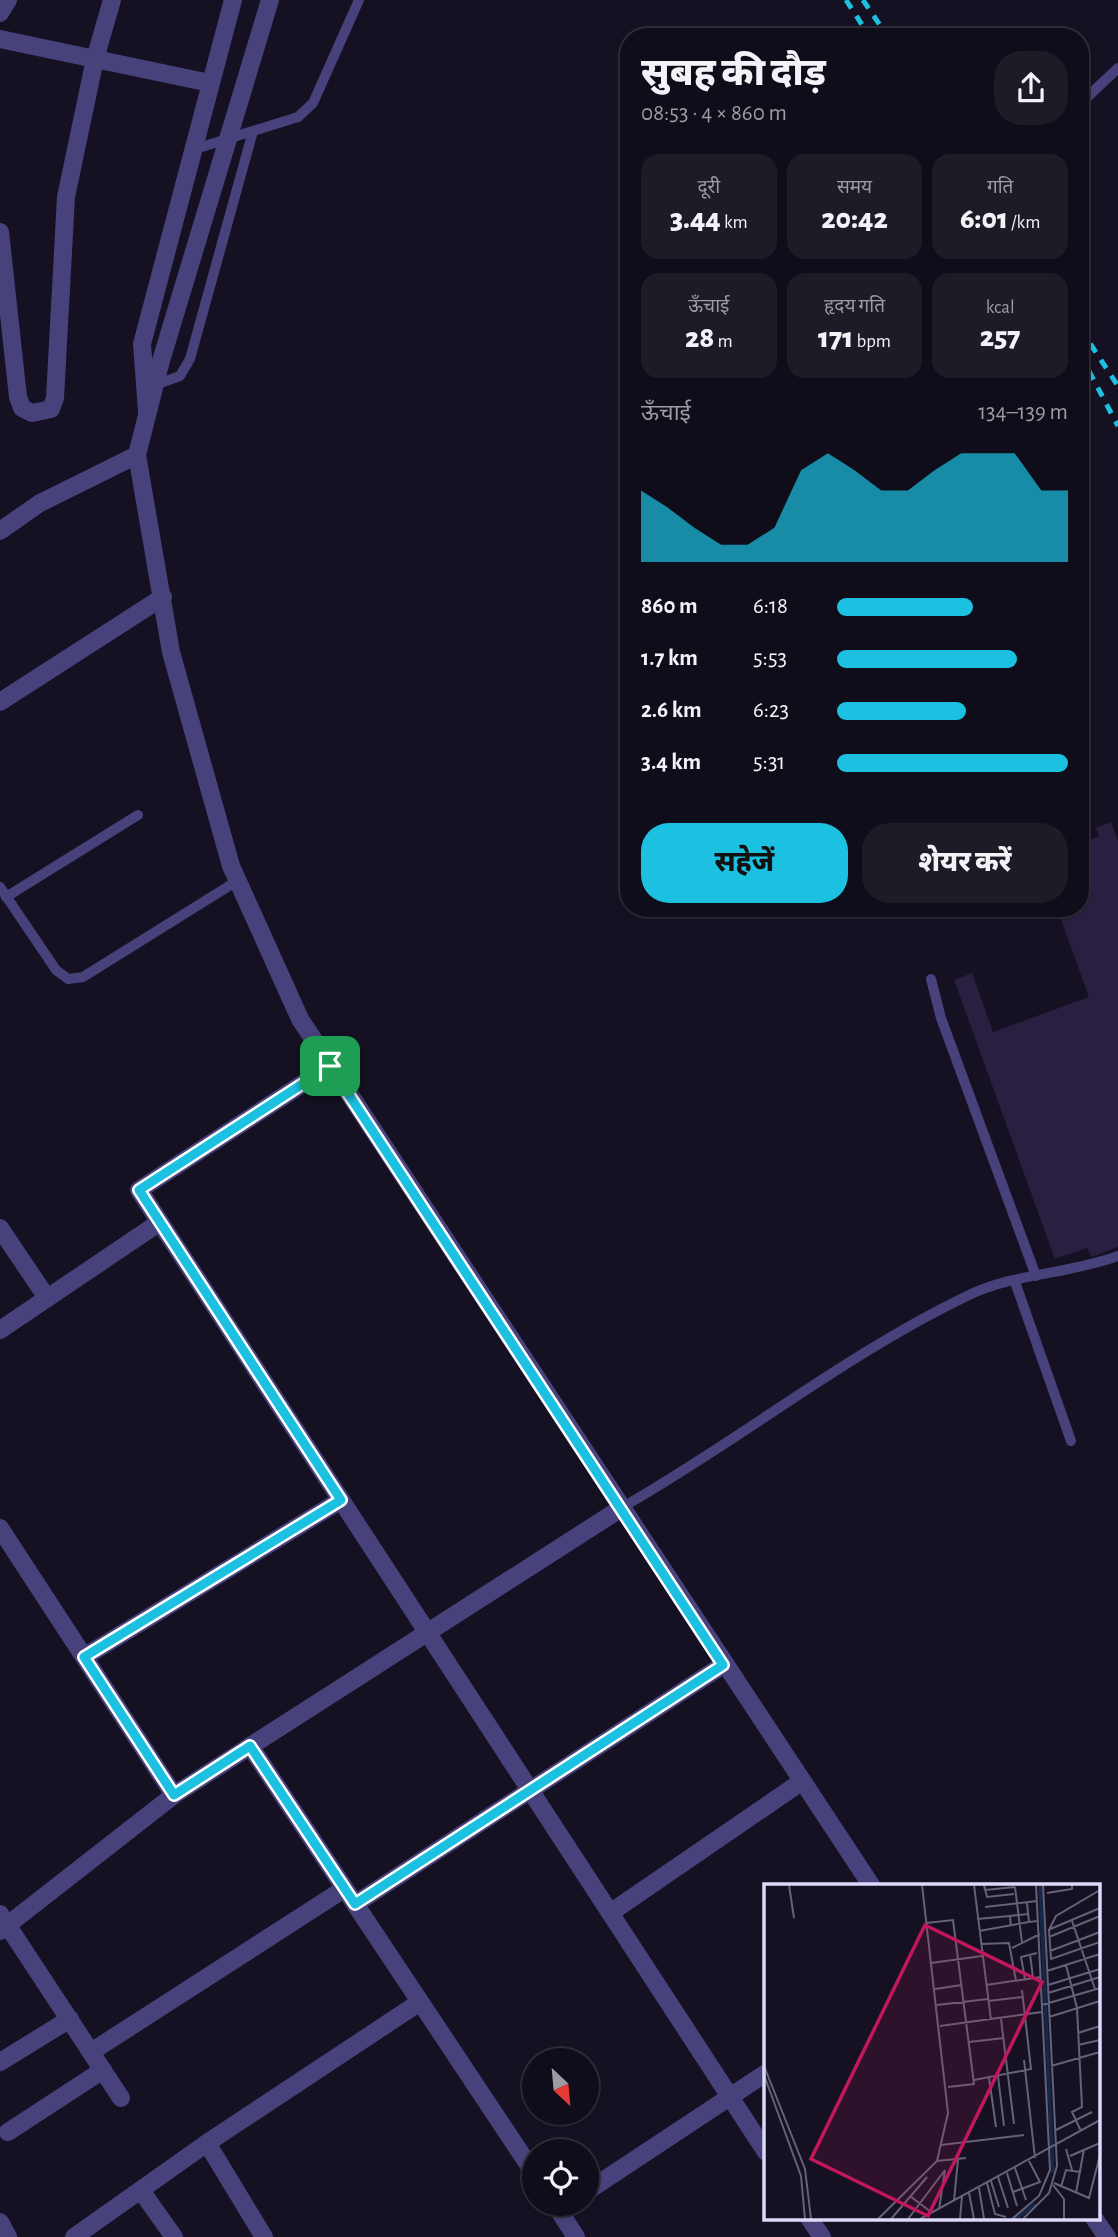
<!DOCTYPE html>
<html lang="hi">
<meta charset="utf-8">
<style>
body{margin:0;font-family:"Alegreya Sans","Noto Sans Devanagari",sans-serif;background:#1e1b27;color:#f1f3f6;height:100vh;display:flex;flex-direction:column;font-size:26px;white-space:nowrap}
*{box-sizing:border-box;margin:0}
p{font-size:23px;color:#9c9ca2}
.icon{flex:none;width:38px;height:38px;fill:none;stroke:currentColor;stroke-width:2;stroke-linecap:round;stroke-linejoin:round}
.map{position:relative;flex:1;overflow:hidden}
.sheet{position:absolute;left:620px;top:28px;width:469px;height:889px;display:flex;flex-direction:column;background:#100d1a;border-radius:28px;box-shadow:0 2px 5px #0004,0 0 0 2px #302d39}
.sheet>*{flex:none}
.needle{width:46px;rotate:154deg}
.controls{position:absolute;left:522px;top:2048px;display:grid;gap:14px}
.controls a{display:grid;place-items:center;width:77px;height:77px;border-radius:50%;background:#100d1a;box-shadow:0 2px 5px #0004,0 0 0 2px #302d39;font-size:35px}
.pin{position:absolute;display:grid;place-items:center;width:60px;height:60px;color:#fff;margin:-30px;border-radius:14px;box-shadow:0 4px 10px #0006}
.round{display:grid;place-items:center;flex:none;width:74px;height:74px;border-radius:28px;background:#1e1b27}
.overview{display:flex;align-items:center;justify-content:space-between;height:119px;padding:0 21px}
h1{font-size:38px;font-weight:800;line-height:52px}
.stats{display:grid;grid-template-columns:repeat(3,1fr);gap:10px;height:119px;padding:7px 21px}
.stats div{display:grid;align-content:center;border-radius:18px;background:#1e1b27;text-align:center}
.stats b{font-size:30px;font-weight:800}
.stats small{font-size:19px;font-weight:400}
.stats p{font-size:19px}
.chart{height:196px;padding:14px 21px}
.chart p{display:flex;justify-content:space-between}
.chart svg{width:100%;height:126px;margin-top:7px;fill:#1cc1e2;opacity:.7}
.action{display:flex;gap:14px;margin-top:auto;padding:14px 21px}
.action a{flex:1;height:80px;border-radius:28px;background:#1cc1e2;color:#111;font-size:28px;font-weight:800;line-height:80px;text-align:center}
.action a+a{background:#1e1b27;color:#f1f3f6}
ul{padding:0 21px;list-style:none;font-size:23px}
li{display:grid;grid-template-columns:112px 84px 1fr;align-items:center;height:52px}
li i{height:18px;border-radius:9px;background:#1cc1e2}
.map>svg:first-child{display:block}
.building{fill:#292041}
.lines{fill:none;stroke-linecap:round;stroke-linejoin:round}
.service{stroke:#48427c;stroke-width:10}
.minor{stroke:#48427c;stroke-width:18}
.tertiary{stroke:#48427c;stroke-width:18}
.rail{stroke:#1cc1e2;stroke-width:5;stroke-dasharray:10 9;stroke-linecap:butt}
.tertiary-bridge{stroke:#48427c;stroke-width:18}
.route-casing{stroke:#fff;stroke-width:14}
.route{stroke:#1cc1e2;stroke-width:9}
.inset-river{fill:none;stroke:#162748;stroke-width:3.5}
.inset-road{fill:none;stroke:#656179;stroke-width:2}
.view{fill:#c2185b;fill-opacity:0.15;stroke:#c2185b;stroke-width:3.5}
.inset-edge{fill:none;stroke:#ded8fa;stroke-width:3.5}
</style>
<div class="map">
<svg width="1118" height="2237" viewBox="0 0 1118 2237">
<rect width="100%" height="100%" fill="#151123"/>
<!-- building -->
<path class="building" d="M1111 822 1118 841V1247L1091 1257 1087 1248 1055 1259 954 980 972 973 993 1032 1089 997 1057 908H1080V844L1099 836 1096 828Z"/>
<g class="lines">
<!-- service -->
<g class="service">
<path d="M1080 104 1118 68"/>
<path d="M192 150 298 117 313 103 359 0"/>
<path d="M155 385 180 376 190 359 253 131"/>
<path d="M0 887 56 970 68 979 83 977 237 881"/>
<path d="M6 897 138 815"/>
<path d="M931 979 941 1018 1036 1276"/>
<path d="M1015 1282 1071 1441"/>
<path d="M621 1508C739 1441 846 1354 969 1295 1015 1273 1070 1274 1118 1256"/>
</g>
<!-- minor -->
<g class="minor">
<path d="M0 39 210 83"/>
<path d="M0 232 18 397 22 408 32 413 51 409 55 398 66 197 95 59 112 0"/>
<path d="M147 411 142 344 233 0"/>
<path d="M0 531 40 503 137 455"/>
<path d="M0 702 163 597"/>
<path d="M330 1066 139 1190 766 2152"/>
<path d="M0 1228 47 1298"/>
<path d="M0 1330 160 1222"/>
<path d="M0 1528 174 1795"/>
<path d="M84 1657 341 1500"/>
<path d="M250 1746 534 2173"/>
<path d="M355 1904 723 1665"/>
<path d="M610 1913 801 1782"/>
<path d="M0 1914 121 2098"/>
<path d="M0 1931 174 1795 620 1509"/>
<path d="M91 2052 344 1889"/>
<path d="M0 2062 70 2019"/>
<path d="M8 2132 103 2070"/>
<path d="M207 2143 264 2237"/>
<path d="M142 2192 174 2237"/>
<path d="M586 2192 766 2073"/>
<path d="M554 2203 576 2237"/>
<path d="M809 2218 822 2237"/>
<path d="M74 2237 207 2143 420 2002"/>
</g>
<!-- tertiary -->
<g class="tertiary">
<path d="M0 13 8 0"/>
<path d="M160 364 137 455 171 652 231 866 300 1019 871 1885"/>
<path d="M1094 2218 1107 2237"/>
<path d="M0 2222 8 2237"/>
</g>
<!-- rail -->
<g class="rail">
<path d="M846 0 870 37"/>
<path d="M863 0 888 37"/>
<path d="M1080 328 1118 386"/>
<path d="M1080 354 1118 426"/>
</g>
<!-- tertiary-bridge -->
<path class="tertiary-bridge" d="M160 364 270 0"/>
</g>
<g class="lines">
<!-- route casing -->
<g class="route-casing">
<path id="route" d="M330 1066 723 1665 355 1904 250 1746 174 1795 84 1657 341 1500 139 1190Z"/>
</g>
<!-- route -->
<use href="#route" class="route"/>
</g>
<!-- overview -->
<g transform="translate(764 1884)">
<rect width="336" height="336" fill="#151123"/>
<path class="inset-river" d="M276 1 289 289M251 335 272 320"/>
<path class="inset-road" d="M25 1 30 34M210 1 227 136M220 1 223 13 250 10M251 3 258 59M221 6 251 3M336 6 292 32 285 46 287 75 336 58M283 9 308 5V1M263 19 265 38 274 37M221 23 273 17M213 35 246 32M308 37 331 105M162 39 189 36 210 200 184 203M247 43 246 32 264 30M284 46 336 24M215 47 265 38M285 53 336 32M217 60 245 59 252 97M248 64 276 50M286 67 336 48M266 70 269 94M167 79 218 72M302 81 313 124 318 223 308 228 317 247M283 87 336 70M261 95 257 73 273 69M222 101 277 93M284 101 336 85M171 105 198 101M284 109 336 93M224 117 259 113M173 121 224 115M278 121 336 104M285 133 336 117M237 135 250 240M176 142 278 128M314 149 336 142M205 158 240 154M314 161 336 156M260 176 271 274M0 182 41 285 47 335M287 182 336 168M0 191 37 292 41 335M234 192 240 242M225 194 232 243M210 196 267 185 258 106M290 247 328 228M177 261 260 251M302 265 308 286M306 272 336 259M173 277 202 274M251 284 262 316M243 289 253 322M234 293 244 324M227 297 235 323M223 299 231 330 242 333M290 299 325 314 336 271M289 301 300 315V335M297 303 302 286 317 288M215 304 220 335M249 308 276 298 265 277M205 309 210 335M312 309 320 265M146 312 167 328M190 317 194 275M114 335 173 277 184 229 158 1M127 335 163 293M144 335 181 286 175 325M156 335 336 236M196 335 198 312M248 335 275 312 286 286 272 1M259 335 285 309 293 282 279 1"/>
<path class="view" d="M161 41 278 98 164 332 47 275Z"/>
<rect width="336" height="336" class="inset-edge"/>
</g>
</svg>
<div class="controls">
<a><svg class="needle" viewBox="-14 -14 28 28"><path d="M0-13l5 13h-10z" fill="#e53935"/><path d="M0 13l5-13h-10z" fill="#9c9ca2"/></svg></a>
<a><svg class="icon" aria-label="locate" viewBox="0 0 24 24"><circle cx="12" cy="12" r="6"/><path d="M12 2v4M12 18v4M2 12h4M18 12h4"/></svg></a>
</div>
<div class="pin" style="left:330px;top:1066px;background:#1e9e55"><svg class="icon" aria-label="arrive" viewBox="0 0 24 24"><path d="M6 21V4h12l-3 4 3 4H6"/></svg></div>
<section class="sheet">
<div class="overview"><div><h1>सुबह की दौड़</h1><p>08:53 · 4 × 860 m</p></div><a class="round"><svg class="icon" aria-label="share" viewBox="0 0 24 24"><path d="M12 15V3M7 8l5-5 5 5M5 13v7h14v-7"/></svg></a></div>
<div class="stats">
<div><p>दूरी</p><b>3.44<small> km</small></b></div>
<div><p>समय</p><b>20:42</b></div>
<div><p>गति</p><b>6:01<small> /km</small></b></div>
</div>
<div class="stats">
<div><p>ऊँचाई</p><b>28<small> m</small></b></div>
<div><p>हृदय गति</p><b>171<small> bpm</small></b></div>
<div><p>kcal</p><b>257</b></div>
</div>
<div class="chart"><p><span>ऊँचाई</span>134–139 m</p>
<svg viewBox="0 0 160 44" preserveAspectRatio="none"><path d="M0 44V19L10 25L20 32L30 38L40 38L50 32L60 12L70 6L80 12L90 19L100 19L110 12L120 6L130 6L140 6L150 19L160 19V44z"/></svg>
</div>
<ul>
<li><b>860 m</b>6:18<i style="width:59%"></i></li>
<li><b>1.7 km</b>5:53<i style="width:78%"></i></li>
<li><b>2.6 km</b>6:23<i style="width:56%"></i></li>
<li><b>3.4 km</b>5:31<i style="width:100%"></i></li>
</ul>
<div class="action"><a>सहेजें</a><a>शेयर करें</a></div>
</section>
</div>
